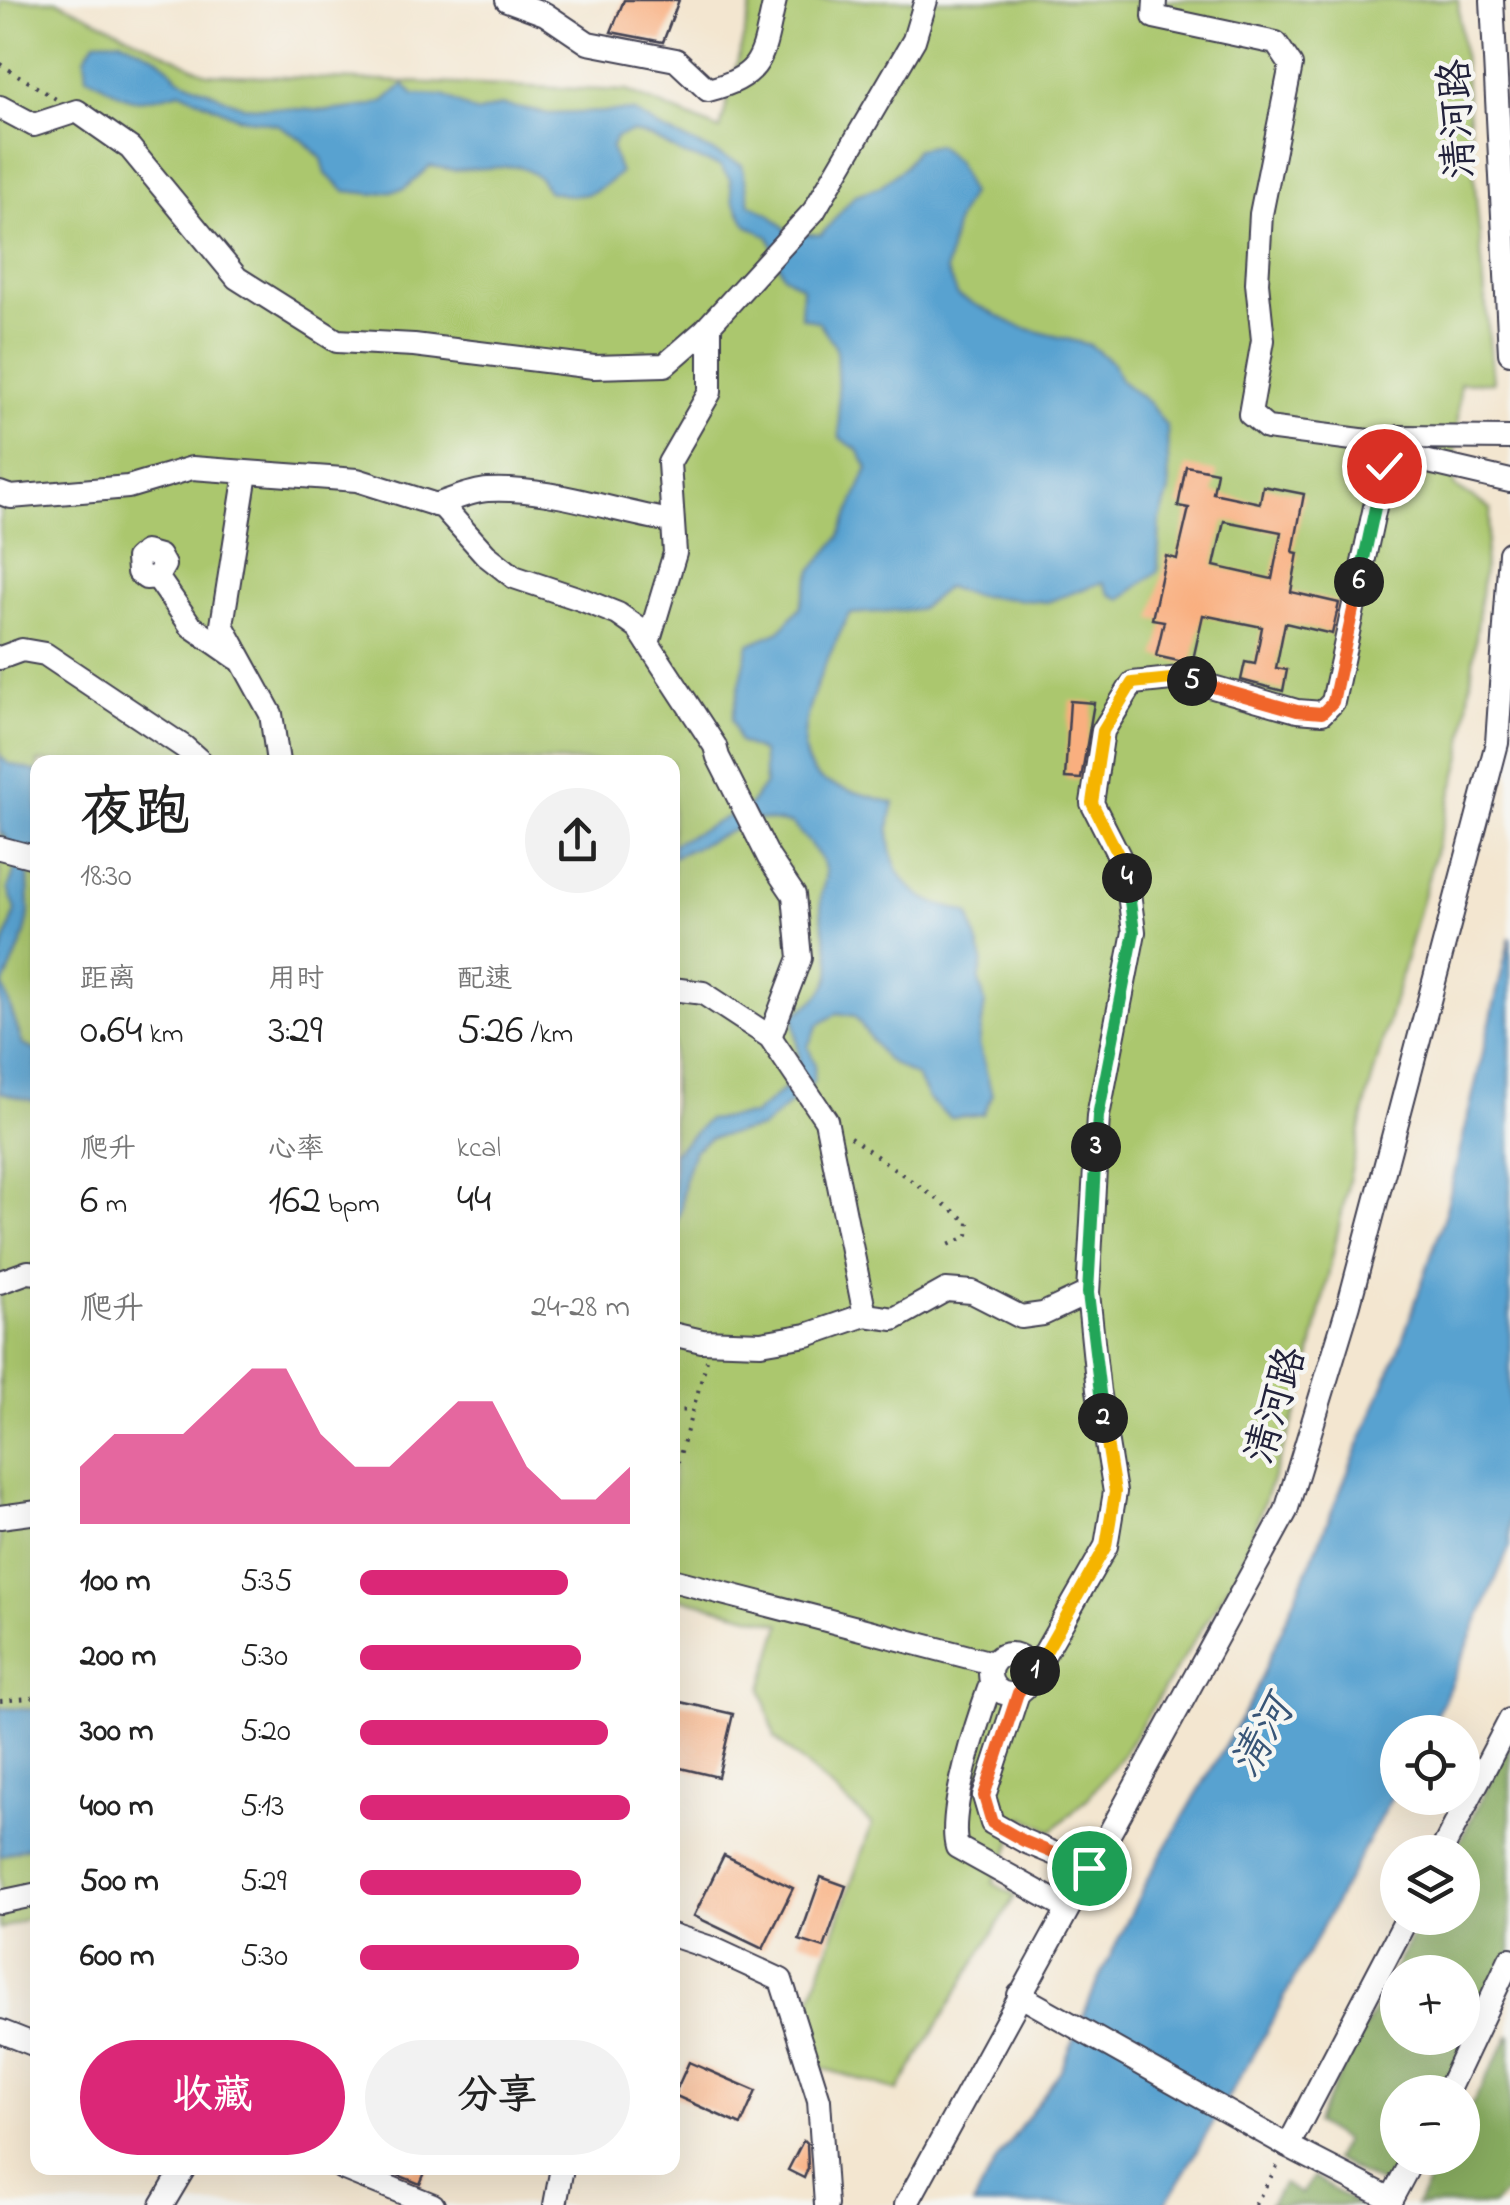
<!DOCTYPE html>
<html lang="zh">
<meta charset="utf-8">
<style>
body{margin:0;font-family:"Indie Flower","LXGW WenKai TC",sans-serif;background:#f2f2f2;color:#222;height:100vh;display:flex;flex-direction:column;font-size:38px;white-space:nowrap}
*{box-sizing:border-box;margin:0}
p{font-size:32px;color:#767676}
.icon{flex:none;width:55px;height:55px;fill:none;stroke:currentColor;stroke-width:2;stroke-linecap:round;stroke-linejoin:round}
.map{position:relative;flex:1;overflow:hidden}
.panel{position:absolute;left:30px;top:755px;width:650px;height:1420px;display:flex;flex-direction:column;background:#fff;border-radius:20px;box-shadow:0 10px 40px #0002}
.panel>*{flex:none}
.buttons{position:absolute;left:1380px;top:1715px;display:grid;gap:20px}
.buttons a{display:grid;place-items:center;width:100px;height:100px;border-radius:50%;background:#fff;box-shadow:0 10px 40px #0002;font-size:50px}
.pin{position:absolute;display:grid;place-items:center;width:85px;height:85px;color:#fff;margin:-42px;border:5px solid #fff;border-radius:50%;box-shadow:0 2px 10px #0007}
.km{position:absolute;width:50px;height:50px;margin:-25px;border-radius:50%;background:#222;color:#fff;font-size:28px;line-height:50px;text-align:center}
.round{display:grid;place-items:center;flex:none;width:105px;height:105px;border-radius:52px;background:#f2f2f2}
.overview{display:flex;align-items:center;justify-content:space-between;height:170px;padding:0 50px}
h1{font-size:55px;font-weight:600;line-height:75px}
.metrics{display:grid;grid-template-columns:repeat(3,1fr);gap:15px;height:170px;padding:10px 50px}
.metrics div{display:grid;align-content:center}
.metrics b{font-size:42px;font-weight:600}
.metrics small{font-size:28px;font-weight:400}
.metrics p{font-size:28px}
.chart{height:280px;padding:20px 50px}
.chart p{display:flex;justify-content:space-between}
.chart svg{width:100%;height:180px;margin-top:10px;fill:#db2777;opacity:.7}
.action{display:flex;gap:20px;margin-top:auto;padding:20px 50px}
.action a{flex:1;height:115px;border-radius:60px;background:#db2777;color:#fff;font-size:40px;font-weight:600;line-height:115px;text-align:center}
.action a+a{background:#f2f2f2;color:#222}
ul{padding:0 50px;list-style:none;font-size:32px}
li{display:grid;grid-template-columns:160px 120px 1fr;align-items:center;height:75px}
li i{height:25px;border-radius:12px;background:#db2777}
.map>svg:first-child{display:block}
.green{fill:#abc76e;stroke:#667454;stroke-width:2.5}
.forest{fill:#88ac61;stroke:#55674e;stroke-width:2.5;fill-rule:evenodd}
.water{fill:#59a2d0;stroke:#3e6286;stroke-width:2.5}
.building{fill:#f9af7f;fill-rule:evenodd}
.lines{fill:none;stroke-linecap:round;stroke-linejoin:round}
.minor-casing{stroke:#413f51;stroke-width:26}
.path{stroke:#413f51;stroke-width:4;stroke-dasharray:2.5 8;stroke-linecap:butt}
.minor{stroke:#fff;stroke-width:22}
.split-1-casing{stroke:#fff;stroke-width:20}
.split-2-casing{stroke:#fff;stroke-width:20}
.split-3-casing{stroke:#fff;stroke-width:20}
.split-4-casing{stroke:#fff;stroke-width:20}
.split-5-casing{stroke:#fff;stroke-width:20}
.split-6-casing{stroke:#fff;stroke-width:20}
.split-7-casing{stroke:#fff;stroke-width:20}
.split-1{stroke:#f0652b;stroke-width:12}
.split-2{stroke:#f5b400;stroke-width:12}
.split-3{stroke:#22a559;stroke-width:12}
.split-4{stroke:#22a559;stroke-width:12}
.split-5{stroke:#f5b400;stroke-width:12}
.split-6{stroke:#f0652b;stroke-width:12}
.split-7{stroke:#22a559;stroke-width:12}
.labels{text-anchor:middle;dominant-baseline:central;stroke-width:9;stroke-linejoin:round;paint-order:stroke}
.street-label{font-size:40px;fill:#22223b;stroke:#f6f6f2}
.water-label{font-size:42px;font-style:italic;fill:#385577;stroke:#f6f6f2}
</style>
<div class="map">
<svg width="1510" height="2205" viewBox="0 0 1510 2205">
<rect width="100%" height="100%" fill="#f6f6f2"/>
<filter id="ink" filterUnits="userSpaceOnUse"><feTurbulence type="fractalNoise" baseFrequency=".01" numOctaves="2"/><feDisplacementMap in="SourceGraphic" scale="20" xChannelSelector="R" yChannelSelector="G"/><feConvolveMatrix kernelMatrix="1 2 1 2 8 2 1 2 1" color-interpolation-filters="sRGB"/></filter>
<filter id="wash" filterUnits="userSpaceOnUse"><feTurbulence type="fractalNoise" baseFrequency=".0048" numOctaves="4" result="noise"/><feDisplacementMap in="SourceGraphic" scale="40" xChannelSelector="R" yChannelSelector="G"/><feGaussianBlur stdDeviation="2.25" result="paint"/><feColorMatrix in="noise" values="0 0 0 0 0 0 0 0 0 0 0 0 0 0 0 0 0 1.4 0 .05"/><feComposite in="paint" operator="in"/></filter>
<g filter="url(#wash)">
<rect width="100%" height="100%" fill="#f3e6d0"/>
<!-- green -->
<path class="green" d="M0 0H56L208 74 627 91 720 130 753 0H1458L1493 382 1460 383 1454 486 1491 509 1462 756 1367 1098 1301 1400 1240 1568 1121 1757 1088 1798 1052 1831 1024 1817 993 1883 1015 1896 898 2091 805 2063 796 2042 872 1824 775 1738 762 1688 781 1624 673 1596 672 762H38V1914L0 1929Z"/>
<!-- forest -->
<g class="forest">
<path d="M1510 1744V1977L1446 2092H1398V2158H1410L1392 2190 1334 2159 1344 2141 1315 2123 1421 1918H1462V1852H1454ZM1398 1972H1462V2038H1398Z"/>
<path d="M1510 2034V2191L1493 2205H1416L1442 2158H1462L1463 2120Z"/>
<path d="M1313 2177 1358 2205H1269L1283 2184 1301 2194Z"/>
</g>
<!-- water -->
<g class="water">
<path d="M122 40 159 58 179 78 242 106 329 111 370 106 385 101 404 84 414 95 444 96 477 113 502 105 549 114 633 111 659 128 742 165 750 204 769 214 789 232 821 235 855 195 879 187 905 167 916 149 937 145 956 161 970 193 956 221 946 270 958 296 1020 327 1090 345 1113 363 1120 380 1149 403 1167 427 1169 491 1160 520 1158 571 1121 599 1110 594 1103 582 1047 602 970 595 947 587 920 609 849 614C832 653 777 745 820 779 830 787 879 798 894 803 883 842 892 884 932 902 944 908 957 908 969 914L983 961 979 981 985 1002 979 1044 992 1095 983 1114 950 1118 929 1100 917 1077 885 1059 855 1016 838 1013 818 1025 808 1046 815 1065 813 1083 762 1128 710 1138 694 1150 684 1181 681 1209 673 1231V1154L707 1120 753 1115 795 1080 799 1058 794 1015C858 976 818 951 821 898 822 883 830 876 822 861 815 848 802 835 792 824L758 819 673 857V844L749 806 765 784 762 752 739 742 732 719 749 644 780 631 800 607 812 570 839 538 868 468 858 450 840 438 836 348 819 322 801 317 802 287 783 275 769 237 747 225 733 200 730 179 720 166 682 154 651 137 632 132 616 137 611 148 620 173C594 196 581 200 548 191L539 177 519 166 454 170 430 166 404 189 373 194 345 191 326 174 322 159 304 141 279 125 237 117 180 91C124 107 134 100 87 76L85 57 95 41Z"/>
<path d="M0 755 7 763 37 772V855L29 858C27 876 29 890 29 908 30 928 12 968 3 986L23 1045 37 1051V1102L0 1092V957L16 910 8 889C19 864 20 850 0 831Z"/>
<path d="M1510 937V1546L1445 1698 1427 1732H1398L1397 1787 1264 2036 1165 2205H973L997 2160 1061 2070 1097 1983 1148 1878 1252 1699 1322 1535 1402 1341 1444 1218Z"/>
<path d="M0 1708 38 1710 37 1844 0 1856Z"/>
</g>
<g id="blocks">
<!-- building -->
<g class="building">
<path d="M624 0H679L663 42 611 32Z"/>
<path d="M1186 466 1217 472 1213 493 1260 503 1263 486 1304 494 1293 552 1298 553 1291 592 1339 603 1332 634 1285 623 1276 668 1287 670 1283 691 1241 680 1245 662 1255 664 1262 627 1203 615 1192 664 1156 656 1164 621 1152 619 1166 556 1177 559 1189 508 1178 506ZM1224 521 1281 532 1272 579 1214 566Z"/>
<path d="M1070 701 1094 703 1081 779 1065 778Z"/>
<path d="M672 1700 733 1714 718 1777 672 1766Z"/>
<path d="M724 1855 793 1888 763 1949 694 1916Z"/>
<path d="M821 1877 846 1886 824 1948 799 1940Z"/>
<path d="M689 2062 756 2091 741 2125 674 2095Z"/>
<path d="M803 2141 807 2143 808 2168 804 2178 788 2170Z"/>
<path d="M381 2168H427L420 2184Z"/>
</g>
</g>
</g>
<g filter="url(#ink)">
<use href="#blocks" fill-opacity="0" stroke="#413f51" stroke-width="2.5"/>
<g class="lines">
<!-- minor casing -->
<g class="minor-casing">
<g id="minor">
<path d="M507 0 545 14 588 43 676 60 708 90C767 76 762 53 775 0"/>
<path d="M1492 0 1510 353"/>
<path d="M0 107 34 125 77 111 130 148 237 278 337 341 414 345 594 367 665 365 705 330 814 211 914 40 926 0"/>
<path d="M1510 438 1399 437 1384 443 1403 456 1510 481"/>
<path d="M246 473 222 625 271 714 278 762"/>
<path d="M0 493 11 497 128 487 192 468 357 480 443 507 486 555 514 577 583 600 618 614 638 628 715 746 718 757 769 858 794 895 800 958 770 1037"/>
<path d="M435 505C452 500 471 491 488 490 551 487 610 511 672 521"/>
<path d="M157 577 164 565 159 556 145 552 137 559 138 572 146 578 157 577 191 626 237 658"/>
<path d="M648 643 675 553 669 463 710 392V325"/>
<path d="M0 658 22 650 45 654 184 747 201 762"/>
<path d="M0 848 38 858"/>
<path d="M672 989 703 993 770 1037 826 1120 865 1315"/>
<path d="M0 1282 28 1272 38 1273"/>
<path d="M672 1334 702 1341 761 1343 807 1335 865 1315 894 1319 946 1290 972 1292 1021 1317 1043 1314 1088 1293"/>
<path d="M0 1517 38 1512"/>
<path d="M672 1580 992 1663"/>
<circle cx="1010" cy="1674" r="20"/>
<path d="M1030 1679 1106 1546 1115 1492 1098 1390 1088 1293 1098 1116 1134 932 1126 870 1092 803 1103 731 1133 683 1181 678 1297 711 1322 713 1333 702 1384 465V443L1267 428 1250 414 1263 340 1257 283 1261 214 1291 65 1276 43 1154 17 1155 0"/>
<path d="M991 1683C978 1719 947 1812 957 1847L1067 1908"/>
<path d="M1018 1693 984 1796 992 1823 1024 1841 1089 1868"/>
<path d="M1441 1852 1510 1720"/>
<path d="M0 1902 38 1894"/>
<path d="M672 1935 714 1949 781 1980 819 2100 826 2205"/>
<path d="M1019 1995 1288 2146 1391 2199"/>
<path d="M0 2031 38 2046"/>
<path d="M1447 2092 1510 1959"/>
<path d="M1288 2146 1407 1918"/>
<path d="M342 2168 433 2205"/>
<path d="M162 2205 184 2168"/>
<path d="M555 2205 562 2168"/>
<path d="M906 2205 1286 1511 1349 1304 1497 743 1510 553"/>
<path d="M1388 2205 1413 2158"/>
</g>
</g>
<!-- path -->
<g class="path">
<path d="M0 64 56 99"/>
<path d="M850 1137 969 1222 968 1236 942 1248"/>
<path d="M672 1411 693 1410"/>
<path d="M672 1483 707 1360"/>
<path d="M0 1701 38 1697"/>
<path d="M1255 2205 1280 2161"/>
</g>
<!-- minor -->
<use href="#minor" class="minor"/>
</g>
</g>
<g class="lines" filter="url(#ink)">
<!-- split-1 casing -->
<g class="split-1-casing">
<path id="split-1" d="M1035 1671 1018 1693 984 1796 992 1823 1024 1841 1089 1868"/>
</g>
<!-- split-2 casing -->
<g class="split-2-casing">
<path id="split-2" d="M1035 1671 1106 1546 1115 1492 1103 1418"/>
</g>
<!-- split-3 casing -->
<g class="split-3-casing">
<path id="split-3" d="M1096 1147 1088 1293 1103 1418"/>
</g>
<!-- split-4 casing -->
<g class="split-4-casing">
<path id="split-4" d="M1096 1147 1098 1116 1134 932 1127 878"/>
</g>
<!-- split-5 casing -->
<g class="split-5-casing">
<path id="split-5" d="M1127 878 1126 870 1092 803 1103 731 1132 683 1181 678 1192 681"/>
</g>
<!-- split-6 casing -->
<g class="split-6-casing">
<path id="split-6" d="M1192 681 1297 711 1322 713 1333 702 1359 582"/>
</g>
<!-- split-7 casing -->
<g class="split-7-casing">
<path id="split-7" d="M1359 582 1384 466"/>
</g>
<!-- split-1 -->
<use href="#split-1" class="split-1"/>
<!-- split-2 -->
<use href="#split-2" class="split-2"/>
<!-- split-3 -->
<use href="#split-3" class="split-3"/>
<!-- split-4 -->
<use href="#split-4" class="split-4"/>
<!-- split-5 -->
<use href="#split-5" class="split-5"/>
<!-- split-6 -->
<use href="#split-6" class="split-6"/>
<!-- split-7 -->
<use href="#split-7" class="split-7"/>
</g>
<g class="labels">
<!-- street labels -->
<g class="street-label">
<text transform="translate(1460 119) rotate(-93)">清河路</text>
<text transform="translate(1278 1406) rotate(-73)">清河路</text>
</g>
<!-- water labels -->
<g class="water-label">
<text transform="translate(1264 1738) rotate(-61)">清河</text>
</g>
</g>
</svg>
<div class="buttons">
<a><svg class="icon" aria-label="locate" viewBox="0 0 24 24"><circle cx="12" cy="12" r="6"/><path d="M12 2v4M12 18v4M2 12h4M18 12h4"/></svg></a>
<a><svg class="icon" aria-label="layers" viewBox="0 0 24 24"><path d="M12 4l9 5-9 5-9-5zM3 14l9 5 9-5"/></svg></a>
<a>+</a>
<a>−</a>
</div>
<div class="pin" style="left:1089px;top:1868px;background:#1e9e55"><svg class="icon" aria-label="arrive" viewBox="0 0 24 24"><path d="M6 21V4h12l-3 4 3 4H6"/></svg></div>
<div class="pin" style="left:1384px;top:466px;background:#d93025"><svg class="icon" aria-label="check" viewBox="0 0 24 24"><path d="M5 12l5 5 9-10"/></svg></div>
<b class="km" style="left:1035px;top:1671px">1</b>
<b class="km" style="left:1103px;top:1418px">2</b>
<b class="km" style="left:1096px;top:1147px">3</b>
<b class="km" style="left:1127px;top:878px">4</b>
<b class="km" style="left:1192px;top:681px">5</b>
<b class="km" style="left:1359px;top:582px">6</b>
<section class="panel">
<div class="overview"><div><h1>夜跑</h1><p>18:30</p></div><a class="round"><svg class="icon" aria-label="share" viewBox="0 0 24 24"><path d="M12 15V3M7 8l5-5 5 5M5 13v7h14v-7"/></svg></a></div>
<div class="metrics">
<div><p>距离</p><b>0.64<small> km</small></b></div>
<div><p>用时</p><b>3:29</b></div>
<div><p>配速</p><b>5:26<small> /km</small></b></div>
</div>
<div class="metrics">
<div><p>爬升</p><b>6<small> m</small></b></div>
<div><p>心率</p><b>162<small> bpm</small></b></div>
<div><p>kcal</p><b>44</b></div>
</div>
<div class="chart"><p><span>爬升</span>24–28 m</p>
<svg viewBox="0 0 160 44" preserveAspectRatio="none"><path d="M0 44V30L10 22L20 22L30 22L40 14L50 6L60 6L70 22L80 30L90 30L100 22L110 14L120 14L130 30L140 38L150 38L160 30V44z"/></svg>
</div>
<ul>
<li><b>100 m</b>5:35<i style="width:77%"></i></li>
<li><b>200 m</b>5:30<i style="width:82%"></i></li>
<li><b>300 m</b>5:20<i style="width:92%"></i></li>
<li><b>400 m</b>5:13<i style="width:100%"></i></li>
<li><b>500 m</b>5:29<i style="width:82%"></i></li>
<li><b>600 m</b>5:30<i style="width:81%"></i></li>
</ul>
<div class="action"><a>收藏</a><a>分享</a></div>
</section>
</div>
